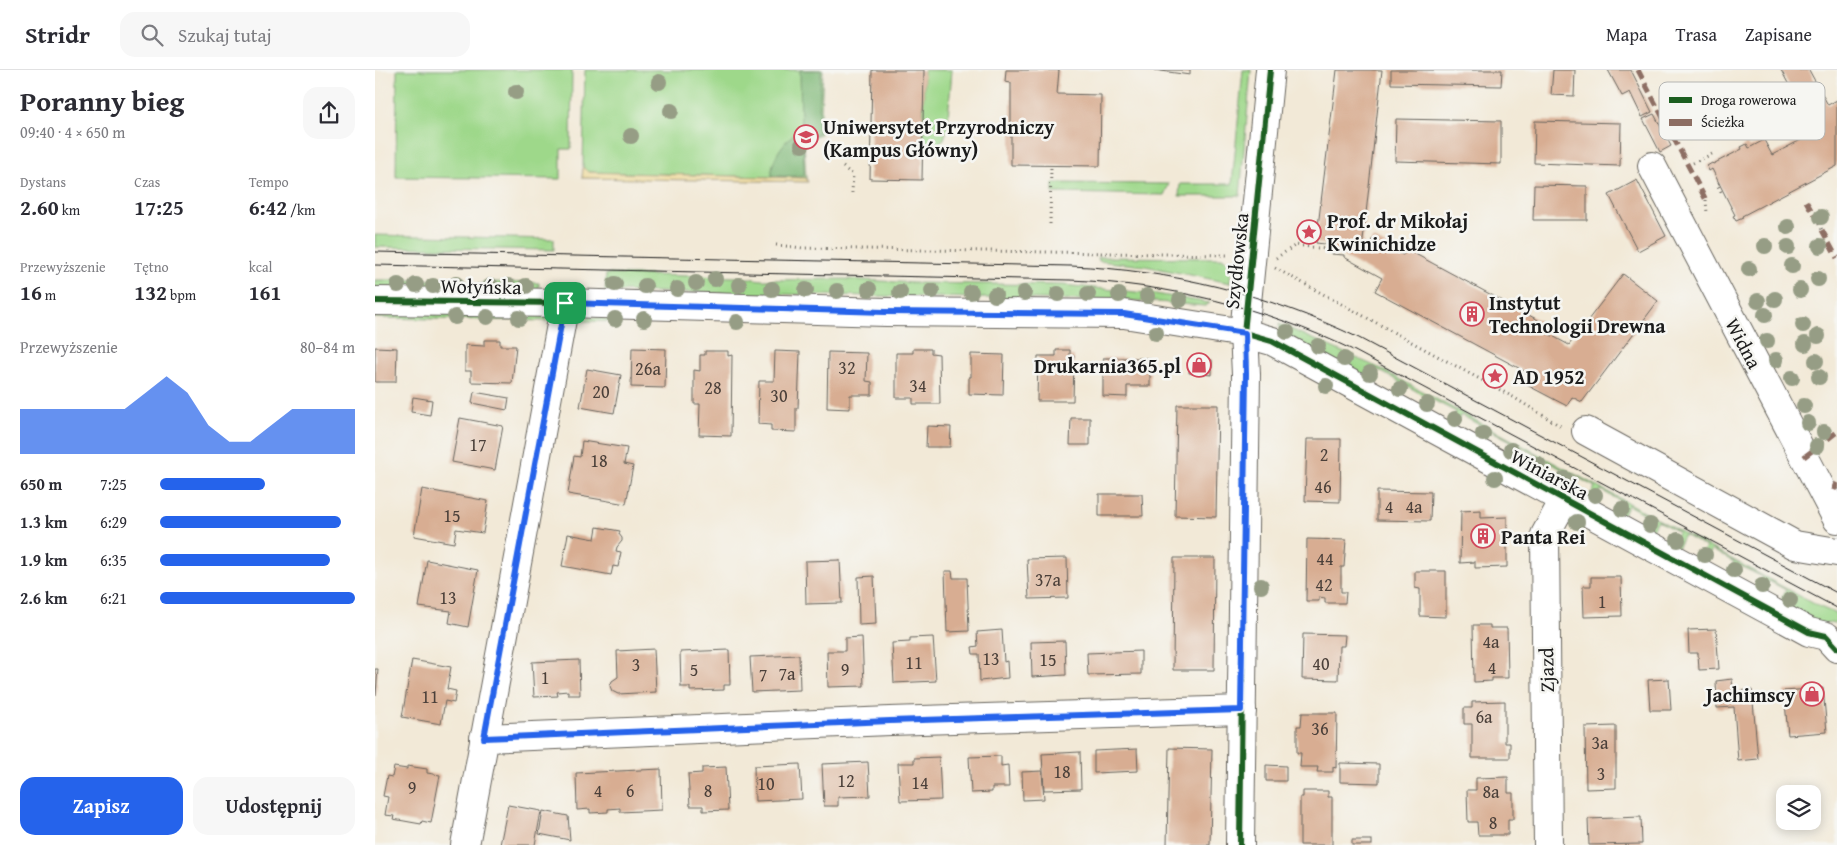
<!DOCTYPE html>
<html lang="pl">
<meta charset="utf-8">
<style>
body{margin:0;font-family:"Gentium Book Plus",serif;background:#f7f7f7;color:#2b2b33;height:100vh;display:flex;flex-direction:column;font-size:19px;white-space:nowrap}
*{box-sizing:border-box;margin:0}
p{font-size:16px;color:#7c7c81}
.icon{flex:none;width:28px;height:28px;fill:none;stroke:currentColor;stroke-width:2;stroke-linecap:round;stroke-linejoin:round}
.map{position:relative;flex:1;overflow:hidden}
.panel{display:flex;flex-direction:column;background:#fff;width:375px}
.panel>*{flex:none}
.controls{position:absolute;left:1401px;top:715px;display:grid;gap:10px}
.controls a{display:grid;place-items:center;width:45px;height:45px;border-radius:10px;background:#fff;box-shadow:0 2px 12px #0003;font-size:25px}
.pin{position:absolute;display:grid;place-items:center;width:42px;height:42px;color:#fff;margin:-21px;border-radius:10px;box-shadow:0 2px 8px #0006}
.round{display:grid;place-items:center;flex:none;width:52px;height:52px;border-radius:15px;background:#f7f7f7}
.summary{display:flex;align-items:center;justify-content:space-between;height:85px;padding:0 20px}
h1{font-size:28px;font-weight:700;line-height:38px}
.figures{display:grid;grid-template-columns:repeat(3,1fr);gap:8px;height:85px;padding:5px 20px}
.figures div{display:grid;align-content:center}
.figures b{font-size:21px;font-weight:700}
.figures small{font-size:14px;font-weight:400}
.figures p{font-size:14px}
.chart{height:140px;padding:10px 20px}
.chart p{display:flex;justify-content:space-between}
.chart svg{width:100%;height:90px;margin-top:5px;fill:#2563eb;opacity:.7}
.cta{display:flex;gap:10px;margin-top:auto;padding:10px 20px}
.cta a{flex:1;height:58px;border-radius:15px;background:#2563eb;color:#fff;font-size:20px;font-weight:700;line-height:58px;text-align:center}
.cta a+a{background:#f7f7f7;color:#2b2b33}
ul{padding:0 20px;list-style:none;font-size:16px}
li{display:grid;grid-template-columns:80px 60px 1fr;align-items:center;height:38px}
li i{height:12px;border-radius:6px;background:#2563eb}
header{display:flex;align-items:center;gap:30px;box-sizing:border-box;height:70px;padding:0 25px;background:#fff;border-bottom:1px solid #e1e1e2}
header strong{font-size:24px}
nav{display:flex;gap:28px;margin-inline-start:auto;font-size:18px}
.search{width:350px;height:45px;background:#f7f7f7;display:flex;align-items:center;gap:12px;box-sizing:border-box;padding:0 18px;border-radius:15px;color:#7c7c81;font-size:19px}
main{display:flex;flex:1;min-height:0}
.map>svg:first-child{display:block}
.green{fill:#9ed88a;stroke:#5d7a53}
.forest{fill:#7eb876;stroke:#4d6a49}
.sand{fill:#eeda9e;stroke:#857b5d}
.building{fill:#d8ad92}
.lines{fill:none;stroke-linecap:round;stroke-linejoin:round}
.minor-casing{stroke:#67645d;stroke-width:30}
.path{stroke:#67645d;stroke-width:3;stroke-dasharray:1 4;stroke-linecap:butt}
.minor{stroke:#fff;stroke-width:28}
.tram{stroke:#1c1c1c;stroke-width:1}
.quiet{stroke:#8d6e63;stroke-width:5;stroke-dasharray:10 5;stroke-linecap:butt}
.cycleway-casing{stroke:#f6f6f2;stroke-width:9}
.cycleway{stroke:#1b5e20;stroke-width:6}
.tree{fill:#969d85}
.route-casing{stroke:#fff;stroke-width:10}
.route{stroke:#2563eb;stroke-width:6}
.labels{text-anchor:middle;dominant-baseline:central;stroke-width:5;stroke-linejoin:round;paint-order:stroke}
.number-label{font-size:18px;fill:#4b403a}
.poi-label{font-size:20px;font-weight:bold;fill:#1c1c1c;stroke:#f6f6f2;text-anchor:start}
.street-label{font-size:20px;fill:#1c1c1c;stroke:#f6f6f2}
.key{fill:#f6f6f2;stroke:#b5b5b2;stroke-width:1}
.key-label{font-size:14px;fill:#1c1c1c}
</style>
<header>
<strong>Stridr</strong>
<div class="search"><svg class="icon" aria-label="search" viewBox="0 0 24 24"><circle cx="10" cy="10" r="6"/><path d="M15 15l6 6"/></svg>Szukaj tutaj</div>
<nav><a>Mapa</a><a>Trasa</a><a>Zapisane</a></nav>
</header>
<main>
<section class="panel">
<div class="summary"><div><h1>Poranny bieg</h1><p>09:40 · 4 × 650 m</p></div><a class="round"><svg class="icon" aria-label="share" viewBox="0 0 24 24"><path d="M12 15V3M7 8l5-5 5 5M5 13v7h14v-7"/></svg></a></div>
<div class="figures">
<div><p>Dystans</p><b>2.60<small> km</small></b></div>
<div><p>Czas</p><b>17:25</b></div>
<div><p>Tempo</p><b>6:42<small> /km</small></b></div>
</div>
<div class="figures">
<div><p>Przewyższenie</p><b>16<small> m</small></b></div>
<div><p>Tętno</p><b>132<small> bpm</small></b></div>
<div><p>kcal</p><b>161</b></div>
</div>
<div class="chart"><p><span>Przewyższenie</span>80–84 m</p>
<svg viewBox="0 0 160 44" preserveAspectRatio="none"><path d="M0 44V22L10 22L20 22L30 22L40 22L50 22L60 14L70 6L80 14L90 30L100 38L110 38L120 30L130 22L140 22L150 22L160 22V44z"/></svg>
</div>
<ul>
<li><b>650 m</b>7:25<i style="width:54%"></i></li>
<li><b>1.3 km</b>6:29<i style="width:93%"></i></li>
<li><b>1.9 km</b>6:35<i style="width:87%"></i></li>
<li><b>2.6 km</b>6:21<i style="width:100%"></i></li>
</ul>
<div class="cta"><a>Zapisz</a><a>Udostępnij</a></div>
</section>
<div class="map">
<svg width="1462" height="775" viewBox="0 0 1462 775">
<rect width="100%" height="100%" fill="#f6f6f2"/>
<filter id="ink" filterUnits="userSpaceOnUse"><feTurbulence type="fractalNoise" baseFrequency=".02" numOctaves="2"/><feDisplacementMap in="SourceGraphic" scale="10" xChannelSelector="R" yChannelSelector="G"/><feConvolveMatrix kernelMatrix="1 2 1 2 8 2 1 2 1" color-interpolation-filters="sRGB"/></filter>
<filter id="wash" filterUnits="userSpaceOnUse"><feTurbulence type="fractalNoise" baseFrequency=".0096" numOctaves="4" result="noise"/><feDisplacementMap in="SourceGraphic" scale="20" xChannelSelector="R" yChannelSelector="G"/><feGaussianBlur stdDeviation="1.12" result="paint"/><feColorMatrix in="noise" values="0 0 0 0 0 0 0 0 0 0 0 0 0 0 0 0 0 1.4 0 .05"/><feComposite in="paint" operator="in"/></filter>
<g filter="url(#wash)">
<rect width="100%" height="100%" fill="#f2e9d7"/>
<!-- green -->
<g class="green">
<path d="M22 0H197L196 79H186V109L21 107Z"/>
<path d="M210 0H448L445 64 429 71 431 108 212 102 208 97Z"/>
<path d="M549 0H577L572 60 569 69 560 76 548 75Z"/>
<path d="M868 0H876L865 126H804L805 114H857Z"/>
<path d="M678 113 794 114 789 125 678 123Z"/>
<path d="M0 165 179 169V180L0 177Z"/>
<path d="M723 187 847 188 856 194 855 213 770 196 724 191Z"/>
<path d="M231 204 361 207 388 210 469 209 541 213 688 215 781 224 835 233 830 236 770 231 230 221Z"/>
<path d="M0 210H83L84 215 108 214V212L164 213V221L0 218Z"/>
<path d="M0 243 172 246 177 251 0 248Z"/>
<path d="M199 247 284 248V252L195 251Z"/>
<path d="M904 254 1004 298 1445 537 1462 544V552C1442 559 1422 542 1404 533L1411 520 1394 511 1386 524 1380 521 1388 507 1365 496 1358 509 1352 505 1359 492 1337 480 1329 493 1324 490 1331 477 1309 465 1302 478 1296 475 1303 462 1282 450 1275 463 1268 460 1275 447 1253 435 1246 448 1241 445 1247 432 1226 420 1219 433 1213 430 1220 417 1197 404 1190 417 1183 414 1190 401 1170 390 1163 403 1157 399 1163 386 1144 376 1137 389 1129 384 1136 371 1115 360 1108 373 1102 370 1108 357 1086 345 1079 357 1075 355 1081 342 1058 330 1052 342 1046 339 1052 327 1032 316 1025 328 1019 324 1025 312 1003 300 996 312 906 262Z"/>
</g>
<!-- forest -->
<path class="forest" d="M425 0H446L443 63 428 71 429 106H397C395 87 412 68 426 58Z"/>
<!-- sand -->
<path class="sand" d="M208 97 213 102 431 108 433 112 207 108Z"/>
<g id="blocks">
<!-- building -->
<g class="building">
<path d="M497 0H549L547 110 495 109Z"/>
<path d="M631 0H684L682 24 726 25 725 96 636 95V13L630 12Z"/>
<path d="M779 0H815V5Z"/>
<path d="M962 0H1007L987 179 991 181 998 168 1028 185 1031 179 1176 257 1172 263 1194 275 1248 204 1283 231 1207 332 1197 327 1192 336 1148 313 1153 303 1000 221 1007 208 969 187V185L957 184 958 175 941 173Z"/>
<path d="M1016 0H1127L1126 16 1016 14Z"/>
<path d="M1178 0H1200L1199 26 1176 25Z"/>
<path d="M1233 0H1256L1277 42 1267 47 1255 22 1247 26Z"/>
<path d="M1406 0H1434L1453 35 1462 30V96L1367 146 1368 148 1361 151 1358 146 1360 145 1337 99 1334 101 1332 96 1337 93 1338 94 1367 79 1366 77 1372 74 1374 78 1389 70 1397 85 1441 62 1435 50 1433 51Z"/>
<path d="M1279 44 1296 76 1285 82 1268 49Z"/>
<path d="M1021 49 1126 51V94L1020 91Z"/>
<path d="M1160 51 1246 53 1245 96 1159 93Z"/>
<path d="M1262 110 1291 166 1263 181 1234 125Z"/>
<path d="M1159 115 1212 116V150H1158Z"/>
<path d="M109 270H125V276H141L137 313 96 312V301H90V275L109 276Z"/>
<path d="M0 277 22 278 21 312H0Z"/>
<path d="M257 278 291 279 290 318 256 317Z"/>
<path d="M538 279H556V283L564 284 565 334H538V328H521V283H538Z"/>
<path d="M681 280H695V286H699L698 331H662L663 286H681Z"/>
<path d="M330 281H353V286L357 285 356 366 324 365 325 334H319V300L325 301V285H330Z"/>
<path d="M400 281 425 282 423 338H421V362L396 361V355L383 354 384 311H399Z"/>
<path d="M453 282 492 283 491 311 497 312V325H475V339L452 338Z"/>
<path d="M596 284 629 285 628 325 594 324V307H596Z"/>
<path d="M728 288H775V316H752V327L728 326Z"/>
<path d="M815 288 837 290V305L814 303Z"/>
<path d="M212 299 246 305 239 343 205 337Z"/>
<path d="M99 322 134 328 132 340 97 333Z"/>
<path d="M38 327 57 330 55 345 36 342Z"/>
<path d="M802 335H843L841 447 800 446Z"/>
<path d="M85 348 128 356 120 400 77 392Z"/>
<path d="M696 348H715V375H695Z"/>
<path d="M552 356 576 357 575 377H551Z"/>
<path d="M932 369H966L965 432 930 431Z"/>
<path d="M207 371 252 378 249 394 258 396 251 434 193 424 199 386 205 387Z"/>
<path d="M47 419 113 431 108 463 81 459 79 473 39 466Z"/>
<path d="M1002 421 1056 422 1055 451 1002 450Z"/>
<path d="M724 424H767L768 446H724Z"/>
<path d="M1106 440V448L1132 447V497L1100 498V492L1085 493 1086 441Z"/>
<path d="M222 457 245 461 244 464 247 468V471L242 477 241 481 246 482 243 497 238 496 236 505 187 496 193 464 220 469Z"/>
<path d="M932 469 971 470 969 497H966V522H971L970 533H950V528L944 527V531H931Z"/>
<path d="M692 488 693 528 654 529 652 489Z"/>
<path d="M799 488H840L839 600H798Z"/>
<path d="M52 490 103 500 93 557 74 553 76 541 44 537Z"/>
<path d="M465 490 467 533 431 534 430 491Z"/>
<path d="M570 501H577L578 508H592L594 561 572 562Z"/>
<path d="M1040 501H1071V547L1045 546V519L1040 518Z"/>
<path d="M499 506 501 554 484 555 483 507Z"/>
<path d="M1216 507H1246L1247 546 1209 547 1208 516H1216Z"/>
<path d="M1098 555H1115V558H1132L1133 608H1117V611L1099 612Z"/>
<path d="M1341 559 1344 599 1324 600 1323 583H1314L1313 560Z"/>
<path d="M627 560 629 592 632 591 633 608 605 611 604 584H598L597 577 603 576 602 562Z"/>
<path d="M928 564 970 565 969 576H964L963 610 927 609Z"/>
<path d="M487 567 489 616 453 617 452 581H470V568Z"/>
<path d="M558 567 561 611 519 613 517 573 535 572V568Z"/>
<path d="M690 571 691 605 657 607 656 572Z"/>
<path d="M279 579 281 622 243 624 237 621 235 616 237 611 243 607 242 581Z"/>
<path d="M354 580 355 615H349V620L315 621V617H306L305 582Z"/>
<path d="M766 581V604L713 605 712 583Z"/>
<path d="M424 585 425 620 377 622 375 587Z"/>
<path d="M37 590 76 597 72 619 81 621 79 633 70 631 66 654 27 647Z"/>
<path d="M204 590 205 625H193V621L182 622 183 626 159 627 157 592Z"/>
<path d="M0 599H3L1 625H0Z"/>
<path d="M1294 609 1296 640H1275L1273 610Z"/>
<path d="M1357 609 1358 621 1377 620 1383 689 1363 691 1359 637 1342 638 1341 611Z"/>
<path d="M1448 618 1452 662 1413 665 1409 621Z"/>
<path d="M1130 631V673H1135V688H1097V654H1089V638H1097V632Z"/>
<path d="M927 643H962L961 698 958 697V702H942L943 697H925L926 683H922V656H926Z"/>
<path d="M1241 656V718L1211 719 1210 657Z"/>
<path d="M794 678 837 679 835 775H792Z"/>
<path d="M762 679 763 701 719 703V681Z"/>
<path d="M705 682 706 719 669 720 667 684Z"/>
<path d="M626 686V696L633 695 634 717H617V722L596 723 594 687Z"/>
<path d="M564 687 566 730 525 731 523 693H539V688Z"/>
<path d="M493 692 495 726 463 727V736H449L447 694Z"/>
<path d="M965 693 1004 694V713L965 712Z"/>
<path d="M425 694 427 729 380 731 379 696Z"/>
<path d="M891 695 911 696V711H891Z"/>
<path d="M32 696 52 699V703L65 705 56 753 47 751 46 754 18 749 19 746 10 745 13 727 8 726 12 706 17 707 19 697 32 699Z"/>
<path d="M351 697 353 740 328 741V736H315L313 704 327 703V698Z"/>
<path d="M286 699 287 740 245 742V738L233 739V742L215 743V739L202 740 201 703Z"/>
<path d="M667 701 669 729 648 730 647 702Z"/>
<path d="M1133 707V723H1138V749H1133V765H1103L1102 752H1093L1092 720H1101V708Z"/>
<path d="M928 721H953V727H957V775H925V727H928Z"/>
<path d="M133 735 166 741 160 775H125Z"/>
<path d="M168 741 193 746 195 770 164 764Z"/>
<path d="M1266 747 1267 774 1214 775 1213 749Z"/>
<rect x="977" y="770" width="20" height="5"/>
</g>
</g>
</g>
<g filter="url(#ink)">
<use href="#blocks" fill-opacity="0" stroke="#67645d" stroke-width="1"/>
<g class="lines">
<!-- minor casing -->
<g class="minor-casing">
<g id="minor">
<path d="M1277 96 1462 449"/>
<path d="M0 231 190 233 511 242 749 244 869 263 897 271 1434 562 1451 566 1462 578"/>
<path d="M1211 361 1420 475 1462 482"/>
<path d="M109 668 515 651 867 640"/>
<path d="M90 775 190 233"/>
<path d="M865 775 871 304 869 263 895 0"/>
<path d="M1173 775 1170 465 1189 430"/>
</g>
</g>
<!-- path -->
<g class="path">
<path d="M1318 93 1337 84"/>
<path d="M468 97 478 105 477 123"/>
<path d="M1344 113 1342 114 1346 122"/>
<path d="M1331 130 1332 143"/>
<path d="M1439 145 1447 160"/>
<path d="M675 154 676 95"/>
<path d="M401 175 428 178 853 185"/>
<path d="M901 188 921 175 957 180"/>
<path d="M900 198 1138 327 1187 357"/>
</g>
<!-- minor -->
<use href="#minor" class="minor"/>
<!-- tram -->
<g class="tram">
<path d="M0 182 696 196C796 200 893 224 984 268L1462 523"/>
<path d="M0 195 695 210C794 214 889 237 978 280L1462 538"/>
</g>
<!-- quiet -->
<g class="quiet">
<path d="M1263 0 1331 130"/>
<path d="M1431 131 1439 145"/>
<path d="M1447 160 1462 188"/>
<path d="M1429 387 1462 362"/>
<path d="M1459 420 1462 413"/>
</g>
<!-- cycleway casing -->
<g class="cycleway-casing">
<g id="cycleway">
<path d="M0 231 190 233 511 242 749 244 869 263 897 271 1434 562 1451 566 1462 578"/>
<path d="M865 775 871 304 869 263 895 0"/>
</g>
</g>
<!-- cycleway -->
<use href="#cycleway" class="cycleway"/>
</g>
<!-- trees -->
<g class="tree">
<circle cx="284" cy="12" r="8"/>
<circle cx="141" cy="22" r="8"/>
<circle cx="296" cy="41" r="8"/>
<circle cx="256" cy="66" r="8"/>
<circle cx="427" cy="75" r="8"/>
<circle cx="1446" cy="147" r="8"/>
<circle cx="1413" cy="157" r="8"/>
<circle cx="1390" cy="176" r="8"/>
<circle cx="1445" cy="176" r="8"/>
<circle cx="1413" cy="177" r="8"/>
<circle cx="1417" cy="196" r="8"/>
<circle cx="1374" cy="199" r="8"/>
<circle cx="340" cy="209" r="8"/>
<circle cx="1443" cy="209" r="8"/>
<circle cx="321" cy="213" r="8"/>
<circle cx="81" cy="214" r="8"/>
<circle cx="240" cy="214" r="8"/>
<circle cx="23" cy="215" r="8"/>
<circle cx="41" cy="215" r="8"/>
<circle cx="364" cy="215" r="8"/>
<circle cx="58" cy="216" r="8"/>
<circle cx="116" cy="216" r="8"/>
<circle cx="133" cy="216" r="8"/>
<circle cx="151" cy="216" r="8"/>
<circle cx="270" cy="216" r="8"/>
<circle cx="302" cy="219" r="8"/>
<circle cx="397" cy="219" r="8"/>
<circle cx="494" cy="219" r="8"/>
<circle cx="431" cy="220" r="8"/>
<circle cx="1425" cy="220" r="8"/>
<circle cx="462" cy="221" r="8"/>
<circle cx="557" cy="221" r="8"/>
<circle cx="525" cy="222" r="8"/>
<circle cx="596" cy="222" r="8"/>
<circle cx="649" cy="223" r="8"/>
<circle cx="683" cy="224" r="8"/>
<circle cx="713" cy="224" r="8"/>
<circle cx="620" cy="225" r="8"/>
<circle cx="744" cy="225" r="8"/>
<circle cx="772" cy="226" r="8"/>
<circle cx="1400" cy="229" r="8"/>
<circle cx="805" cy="230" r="8"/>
<circle cx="1383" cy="231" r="8"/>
<circle cx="1390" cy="245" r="8"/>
<circle cx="80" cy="247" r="8"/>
<circle cx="112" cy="247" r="8"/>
<circle cx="144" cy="248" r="8"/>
<circle cx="240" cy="249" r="8"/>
<circle cx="269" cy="249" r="8"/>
<circle cx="362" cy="252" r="8"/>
<circle cx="1428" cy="255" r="8"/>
<circle cx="912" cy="262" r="8"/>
<circle cx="781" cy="263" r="8"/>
<circle cx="1443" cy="266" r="8"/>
<circle cx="1392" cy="271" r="8"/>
<circle cx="1430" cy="274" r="8"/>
<circle cx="943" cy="276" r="8"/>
<circle cx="969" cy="289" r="8"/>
<circle cx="1401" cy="290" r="8"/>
<circle cx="1441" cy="291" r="8"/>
<circle cx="995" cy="303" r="8"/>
<circle cx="1444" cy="307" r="8"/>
<circle cx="1417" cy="308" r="8"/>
<circle cx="951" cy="316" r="8"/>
<circle cx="1025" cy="319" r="8"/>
<circle cx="1052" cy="334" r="8"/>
<circle cx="1429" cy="336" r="8"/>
<circle cx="1080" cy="349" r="8"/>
<circle cx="1433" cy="353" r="8"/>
<circle cx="1449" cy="362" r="8"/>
<circle cx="1108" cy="364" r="8"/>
<circle cx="1442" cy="376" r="8"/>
<circle cx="1136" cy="380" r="8"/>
<circle cx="1163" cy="394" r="8"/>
<circle cx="1120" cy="408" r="8"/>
<circle cx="1190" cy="409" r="8"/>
<circle cx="1220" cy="425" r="8"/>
<circle cx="1247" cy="439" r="8"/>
<circle cx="1202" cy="452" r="8"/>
<circle cx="1275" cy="455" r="8"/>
<circle cx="1303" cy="470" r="8"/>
<circle cx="1330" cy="485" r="8"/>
<circle cx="1359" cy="500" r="8"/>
<circle cx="886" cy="516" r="8"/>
<circle cx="1387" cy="516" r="8"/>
<circle cx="1415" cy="530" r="8"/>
</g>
</g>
<g class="lines" filter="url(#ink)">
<!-- route casing -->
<g class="route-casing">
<path id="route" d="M190 233 510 242 749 244 870 263 871 304 866 640 515 651 109 668Z"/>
</g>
<!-- route -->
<use href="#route" class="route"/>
</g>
<!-- icons -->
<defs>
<g id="university-ring" transform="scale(1.25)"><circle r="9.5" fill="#f6f6f2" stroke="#d1495b" stroke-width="1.5"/><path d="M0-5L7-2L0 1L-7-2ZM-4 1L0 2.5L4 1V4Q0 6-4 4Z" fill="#d1495b"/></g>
<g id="sight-ring" transform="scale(1.25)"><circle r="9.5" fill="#f6f6f2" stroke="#d1495b" stroke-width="1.5"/><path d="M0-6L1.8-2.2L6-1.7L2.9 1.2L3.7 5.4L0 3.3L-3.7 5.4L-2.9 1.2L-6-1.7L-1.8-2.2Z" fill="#d1495b"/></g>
<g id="building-ring" transform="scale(1.25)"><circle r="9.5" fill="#f6f6f2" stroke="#d1495b" stroke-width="1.5"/><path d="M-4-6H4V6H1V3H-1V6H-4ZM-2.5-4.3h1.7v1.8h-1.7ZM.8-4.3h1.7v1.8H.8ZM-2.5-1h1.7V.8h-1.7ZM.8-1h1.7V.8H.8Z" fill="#d1495b"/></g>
<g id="shop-ring" transform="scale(1.25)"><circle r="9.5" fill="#f6f6f2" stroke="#d1495b" stroke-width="1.5"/><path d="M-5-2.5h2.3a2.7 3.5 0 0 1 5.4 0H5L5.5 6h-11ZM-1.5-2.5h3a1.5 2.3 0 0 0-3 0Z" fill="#d1495b"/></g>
</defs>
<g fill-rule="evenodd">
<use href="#university-ring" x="431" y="67"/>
<use href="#sight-ring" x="934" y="162"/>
<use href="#building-ring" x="1097" y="244"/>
<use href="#shop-ring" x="824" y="295"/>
<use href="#sight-ring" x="1120" y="306"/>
<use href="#building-ring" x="1108" y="466"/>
<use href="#shop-ring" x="1437" y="624"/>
</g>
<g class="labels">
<!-- number labels -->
<g class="number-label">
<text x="472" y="297">32</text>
<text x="273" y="298">26a</text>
<text x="543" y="315">34</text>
<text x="338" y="317">28</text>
<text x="226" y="321">20</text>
<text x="404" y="325">30</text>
<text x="103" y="374">17</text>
<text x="949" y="384">2</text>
<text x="224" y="390">18</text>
<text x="948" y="416">46</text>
<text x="1014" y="436">4</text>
<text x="1039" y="436">4a</text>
<text x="77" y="445">15</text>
<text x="950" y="488">44</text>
<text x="673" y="509">37a</text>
<text x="949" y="514">42</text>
<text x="73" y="527">13</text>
<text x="1227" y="531">1</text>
<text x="1116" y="571">4a</text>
<text x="616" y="588">13</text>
<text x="673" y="589">15</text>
<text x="539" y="592">11</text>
<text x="946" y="593">40</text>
<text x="261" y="594">3</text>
<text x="1117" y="597">4</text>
<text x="319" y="599">5</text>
<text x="470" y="599">9</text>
<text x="412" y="603">7a</text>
<text x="388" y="604">7</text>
<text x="170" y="607">1</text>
<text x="55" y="626">11</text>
<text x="1109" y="646">6a</text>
<text x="945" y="658">36</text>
<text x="1225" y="672">3a</text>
<text x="687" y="701">18</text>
<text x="1226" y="703">3</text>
<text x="471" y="710">12</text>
<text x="545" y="712">14</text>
<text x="391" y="713">10</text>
<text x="37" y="717">9</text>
<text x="223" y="720">4</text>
<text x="255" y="720">6</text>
<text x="333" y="720">8</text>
<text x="1116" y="721">8a</text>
<text x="1118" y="752">8</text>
</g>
<!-- poi labels -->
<g class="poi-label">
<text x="448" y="56">Uniwersytet Przyrodniczy<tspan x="448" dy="23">(Kampus Główny)</tspan></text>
<text x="952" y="150">Prof. dr Mikołaj<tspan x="952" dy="23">Kwinichidze</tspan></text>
<text x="1114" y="232">Instytut<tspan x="1114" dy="23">Technologii Drewna</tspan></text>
<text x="806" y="295" text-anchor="end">Drukarnia365.pl</text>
<text x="1138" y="306">AD 1952</text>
<text x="1126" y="466">Panta Rei</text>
<text x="1420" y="624" text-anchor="end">Jachimscy</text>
</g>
<!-- street labels -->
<g class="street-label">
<text transform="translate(861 191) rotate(-84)">Szydłowska</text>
<text transform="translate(106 216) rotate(1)">Wołyńska</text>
<text transform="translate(1369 273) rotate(62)">Widna</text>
<text transform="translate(1175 404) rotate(28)">Winiarska</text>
<text transform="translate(1171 600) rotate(-91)">Zjazd</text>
</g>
</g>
<!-- legend -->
<rect x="1284" y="12" width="166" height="58" rx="8" class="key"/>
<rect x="1294" y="27" width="23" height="6" fill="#1b5e20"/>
<rect x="1294" y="49" width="23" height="7" fill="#8d6e63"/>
<g class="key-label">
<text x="1326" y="35">Droga rowerowa</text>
<text x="1326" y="57">Ścieżka</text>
</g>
</svg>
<div class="controls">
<a><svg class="icon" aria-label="layers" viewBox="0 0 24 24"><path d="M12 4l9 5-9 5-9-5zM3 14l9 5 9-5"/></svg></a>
</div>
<div class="pin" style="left:190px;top:233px;background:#1e9e55"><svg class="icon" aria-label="arrive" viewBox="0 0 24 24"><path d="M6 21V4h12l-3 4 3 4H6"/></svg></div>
</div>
</main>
